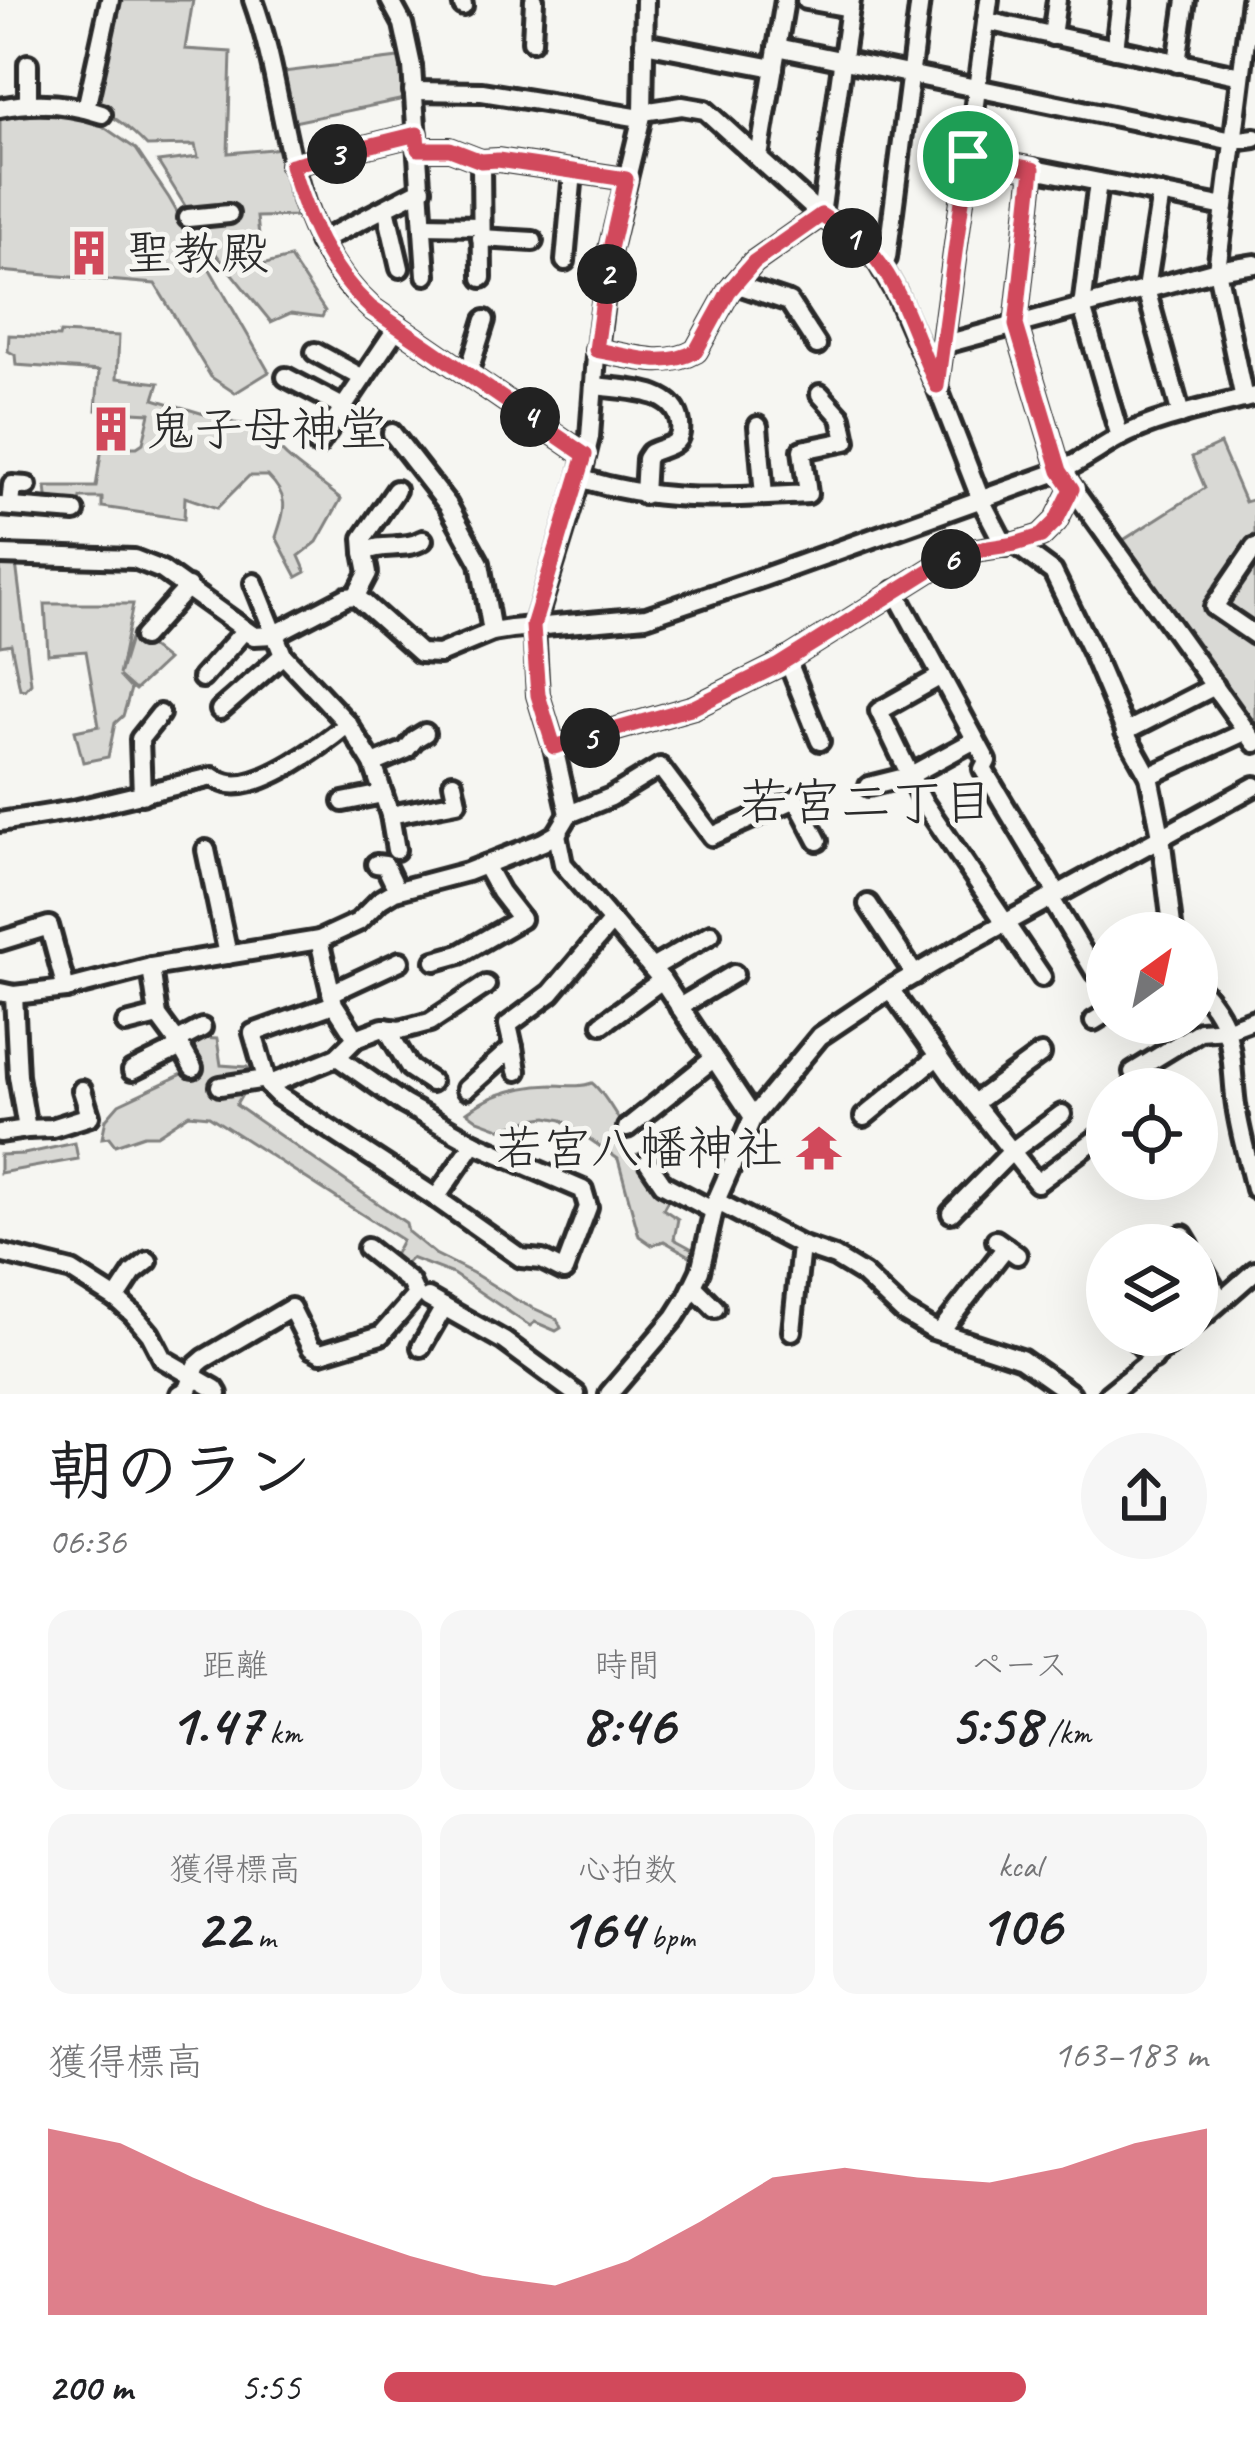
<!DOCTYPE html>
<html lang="ja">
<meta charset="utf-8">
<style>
body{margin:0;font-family:Caveat,"Klee One",sans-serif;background:#f6f6f6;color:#202124;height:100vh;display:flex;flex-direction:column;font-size:45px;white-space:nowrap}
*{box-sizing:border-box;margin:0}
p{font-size:39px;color:#757577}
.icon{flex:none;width:66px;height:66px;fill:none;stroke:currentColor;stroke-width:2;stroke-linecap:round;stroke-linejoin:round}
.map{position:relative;height:1394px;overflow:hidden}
.panel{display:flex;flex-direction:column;background:#fff;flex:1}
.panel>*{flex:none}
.needle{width:78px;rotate:33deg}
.buttons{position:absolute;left:1086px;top:912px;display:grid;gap:24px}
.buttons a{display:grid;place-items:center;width:132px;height:132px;border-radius:50%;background:#fff;box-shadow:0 12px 48px #0002;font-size:60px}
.pin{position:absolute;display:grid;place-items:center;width:102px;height:102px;color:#fff;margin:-51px;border:6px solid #fff;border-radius:50%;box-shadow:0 3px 12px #0007}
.km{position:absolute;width:60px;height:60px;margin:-30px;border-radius:50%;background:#222;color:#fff;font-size:33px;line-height:60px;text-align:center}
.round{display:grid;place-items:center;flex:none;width:126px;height:126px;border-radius:63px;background:#f6f6f6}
.overview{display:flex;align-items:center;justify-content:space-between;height:204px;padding:0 48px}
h1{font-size:66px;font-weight:700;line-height:90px}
.figures{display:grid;grid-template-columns:repeat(3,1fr);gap:18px;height:204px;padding:12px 48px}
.figures div{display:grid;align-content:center;border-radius:24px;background:#f6f6f6;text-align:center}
.figures b{font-size:60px;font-weight:700}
.figures small{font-size:33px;font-weight:400}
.figures p{font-size:33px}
.chart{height:336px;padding:24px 48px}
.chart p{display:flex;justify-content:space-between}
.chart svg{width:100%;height:216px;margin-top:12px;fill:#d1495b;opacity:.7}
ul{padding:0 48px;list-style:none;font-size:39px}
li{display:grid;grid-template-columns:192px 144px 1fr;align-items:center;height:90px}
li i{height:30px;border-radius:15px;background:#d1495b}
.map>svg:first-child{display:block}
.green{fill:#d9d9d5;stroke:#828280;stroke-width:3}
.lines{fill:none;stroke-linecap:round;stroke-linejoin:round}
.minor-casing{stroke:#2b2b2b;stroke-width:26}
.minor{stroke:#f6f6f2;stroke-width:16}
.route-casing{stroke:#fff;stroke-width:24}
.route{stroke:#d1495b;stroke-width:15}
.labels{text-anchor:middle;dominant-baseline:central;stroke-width:10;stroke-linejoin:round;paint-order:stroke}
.poi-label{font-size:48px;fill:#2b2b2b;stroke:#f6f6f2;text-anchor:start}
.neighbourhood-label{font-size:51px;fill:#2b2b2b;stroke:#f6f6f2}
</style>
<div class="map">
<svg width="1255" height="1394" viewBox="0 0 1255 1394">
<rect width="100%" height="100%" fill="#f6f6f2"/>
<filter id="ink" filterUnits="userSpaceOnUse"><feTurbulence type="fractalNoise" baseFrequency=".00833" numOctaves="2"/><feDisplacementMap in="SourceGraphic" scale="24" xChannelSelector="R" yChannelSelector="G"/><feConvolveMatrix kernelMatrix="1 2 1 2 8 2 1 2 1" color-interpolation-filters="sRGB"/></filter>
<g filter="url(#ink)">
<!-- green -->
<g class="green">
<path d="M112 0H193L185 49 231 52 228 153 283 148 301 216 257 217 262 265 290 258 325 311 322 317 291 313 271 322 211 248 158 162 198 157 195 145 147 146C129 127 113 115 89 105Z"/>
<path d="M407 57 409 98 294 122 283 72Z"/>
<path d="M12 111 71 117 98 123 136 149 169 198 269 372 235 393 211 377 155 284 0 271V113Z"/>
<path d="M60 333 119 336 117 378 159 383 154 399 234 423 263 427C280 459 314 476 341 499L317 542 299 556 306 572 297 577 276 537C285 509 290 498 268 476H249L217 508 185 497 184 519 102 507V498H81L79 508 48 505 46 487H96L102 447H137L143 443 150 413 96 410 99 371 16 365 15 355 8 351 9 335 59 337Z"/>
<path d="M1220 444 1245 502 1255 499V728L1122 541 1205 488 1192 457Z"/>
<path d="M0 562 16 563 31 683 25 690 20 689 11 644 0 646Z"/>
<path d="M45 604H133L119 675 132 632 167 660 135 690 119 676 131 689 123 716 115 723 108 757 83 762 75 731 99 726 86 651 48 654Z"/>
<path d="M200 1038 217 1039 221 1065 247 1067 253 1076 236 1105 406 1223 408 1232 435 1254 473 1273 520 1302 557 1319 561 1328 556 1331 535 1322 530 1326 453 1274 411 1258 405 1264 393 1257 402 1240 209 1116 189 1114 157 1135H144L115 1145 109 1137 102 1138 106 1119 119 1104 195 1068 182 1046Z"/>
<path d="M592 1083C604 1092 617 1117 626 1131L621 1143 630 1157 640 1153 669 1198 663 1209 678 1219 674 1239 698 1252 697 1260 664 1241 652 1245 639 1236 618 1159 562 1120 547 1117 532 1119 502 1129 478 1120 467 1112C491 1094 522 1086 552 1085 566 1085 579 1088 592 1083Z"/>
<path d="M75 1143 78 1159 0 1173V1155L24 1154Z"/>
</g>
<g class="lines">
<!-- minor casing -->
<g class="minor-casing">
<g id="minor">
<path d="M253 0C291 104 281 228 371 308L585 455"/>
<path d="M390 0 403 24 412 66 426 275"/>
<path d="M462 0 463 6"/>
<path d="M806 0 850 8"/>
<path d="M986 21 1241 76"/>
<path d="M1052 36 1057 0"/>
<path d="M532 41 534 0"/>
<path d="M644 43 774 68"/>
<path d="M777 47 1233 141 1255 138"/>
<path d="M1115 49 1121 0"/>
<path d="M1177 63 1186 0"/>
<path d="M28 64V103"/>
<path d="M413 91 482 92 641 118"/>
<path d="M0 108C34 101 69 103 102 114"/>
<path d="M86 109 110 0"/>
<path d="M643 112 682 106 705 110 821 215 871 251 879 263 896 293 937 387 981 500 1005 546"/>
<path d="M419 149H450L481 161 482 278"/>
<path d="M968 156 1225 207"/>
<path d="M759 157 785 0"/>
<path d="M481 161 498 160 626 179"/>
<path d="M291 165 417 134"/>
<path d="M1033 169 1016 325 1060 471 1255 743"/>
<path d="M1098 182 1082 307 1120 437"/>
<path d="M1161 194 1146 289 1181 415"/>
<path d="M386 208 400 268"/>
<path d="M188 218 229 214"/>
<path d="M424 225 480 226"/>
<path d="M481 238 533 241"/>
<path d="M319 242 422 189"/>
<path d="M565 261 573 172"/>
<path d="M879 263 887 258 920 0"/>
<path d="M735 284 789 302 817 345"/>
<path d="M942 345 1217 270 1255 264"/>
<path d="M596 350C630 356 665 369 696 351L729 291 754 262 821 215 851 0"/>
<path d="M315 352 363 378"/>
<path d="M468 374 485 320"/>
<path d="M286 377 343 407"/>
<path d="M595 386C623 390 675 387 680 423 683 447 667 445 650 453L646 459 644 495"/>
<path d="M937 386 989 0"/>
<path d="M1244 399 1217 270 1251 0"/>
<path d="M758 426 764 496"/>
<path d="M392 433 448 505 480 563 492 632"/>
<path d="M318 445 398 326"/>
<path d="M580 478C660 504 726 498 808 494L802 450 846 441 841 417 820 394"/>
<path d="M0 506 75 512"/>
<path d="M10 506 12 485 27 486"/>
<path d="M1015 544 1053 572 1091 650 1129 740 1149 776 1161 836 1173 933"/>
<path d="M1255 547 1214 607 1255 635"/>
<path d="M364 552 363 538 396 490"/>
<path d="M0 555 134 559 162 570 254 636 273 635 346 597 356 596 420 653 439 654 492 632 511 629 646 617 764 577 1060 471C1081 462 1098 449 1118 438 1160 416 1210 408 1255 396"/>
<path d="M254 583 283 655 348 724 373 764 390 815 396 850"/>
<path d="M895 591 987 761 983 769 1057 893"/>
<path d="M356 596 368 573 364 552C383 542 404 551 423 540"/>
<path d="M143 637 188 587"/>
<path d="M787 659 820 741"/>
<path d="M941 676 879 711 922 800 1042 977"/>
<path d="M202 678 244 631"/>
<path d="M220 710 283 655"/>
<path d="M1125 732 1215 686"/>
<path d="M554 747 694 707 777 666 943 562 976 550 1015 544 1041 536 1056 521 1072 489"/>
<path d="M373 764 406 750 415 739 425 733"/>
<path d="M1149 776 1247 731"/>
<path d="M869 786 909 776 975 740"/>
<path d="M142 795 140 739 160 714"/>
<path d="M343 802 383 794"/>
<path d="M569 814 611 797 660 767 712 836 796 799 818 841"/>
<path d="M390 815 457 802 453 783"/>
<path d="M0 822 74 810 212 777C218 780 223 783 230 784 263 789 323 745 348 724"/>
<path d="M557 834 563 864 662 980 753 1117"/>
<path d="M206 850 228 955"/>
<path d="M376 864 385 865 397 890"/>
<path d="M1050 897 1095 972"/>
<path d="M868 904 915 975"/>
<path d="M319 940 334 1004 356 1038 337 1057 404 1104 474 1143 583 1190 588 1207 564 1271 542 1260 521 1258 436 1198 279 1096 268 1085 253 1033 334 1004"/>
<path d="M0 941 49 926 66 989"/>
<path d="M435 961 460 954 521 919 500 892 485 865"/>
<path d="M652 968 711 934"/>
<path d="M1197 985C1234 1025 1230 1047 1235 1097 1238 1128 1248 1159 1255 1189"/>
<path d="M890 989 954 1079 1037 1183 1099 1137"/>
<path d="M0 992 14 995 66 989 151 967 319 940 358 922 380 900 395 891 467 872 543 842 557 834 569 814 554 747 538 695 534 627 580 478 590 437 596 356 610 249 643 112 645 0"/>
<path d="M331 993 400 961"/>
<path d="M679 1007 734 974"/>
<path d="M1094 1021 1107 1013"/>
<path d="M126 1024 158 1016"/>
<path d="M602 1024 662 980"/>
<path d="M386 1028 410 1068 431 1082"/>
<path d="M356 1038 383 1028 400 1030 430 1022 486 985"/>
<path d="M176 1042 202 1028"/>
<path d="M181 1047 193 1068"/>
<path d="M513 1047 517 1071"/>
<path d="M132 1071 181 1047 158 1016 151 967"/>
<path d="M1133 1072 1200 1031 1228 1029 1255 1019"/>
<path d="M268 1085 337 1057"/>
<path d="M220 1086 266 1079"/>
<path d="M466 1089 513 1047 508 1025 551 993 612 921"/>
<path d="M974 1103 1041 1054"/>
<path d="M864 1117 938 1056"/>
<path d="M627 1128 713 1059"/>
<path d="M27 1129 52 1128 90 1116 82 1090"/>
<path d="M0 1133 27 1129 18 1076 14 995"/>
<path d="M648 1162 663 1184 714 1211"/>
<path d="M436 1198 474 1143"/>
<path d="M716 1201 800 1245 835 1257 863 1274 903 1312 933 1330 1021 1359 1071 1394"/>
<path d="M951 1213 1012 1151 1062 1114"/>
<path d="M996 1240 1017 1255"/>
<path d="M1161 1245 1183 1235 1189 1245"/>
<path d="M0 1253 72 1271 116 1299 133 1314 150 1334 163 1359 215 1389 218 1394"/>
<path d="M1197 1259 1221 1300"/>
<path d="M693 1286 715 1308"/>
<path d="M428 1298 504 1341 576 1394"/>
<path d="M116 1299 133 1273 148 1261"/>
<path d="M1104 1306 1107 1309"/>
<path d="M1197 1322 1255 1271"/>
<path d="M792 1331 801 1246"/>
<path d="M940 1332 1006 1247"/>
<path d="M1131 1335 1154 1359"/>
<path d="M421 1347 444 1307"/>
<path d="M180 1394 188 1390 197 1365 204 1359 291 1308 311 1348 321 1353 381 1335 416 1295 410 1282 367 1248"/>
<path d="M609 1394 675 1317 687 1298 700 1271 716 1201 753 1117 820 1036 890 989 963 946 1255 786"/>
<path d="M1109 1394 1182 1335"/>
</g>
</g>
<!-- minor -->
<use href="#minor" class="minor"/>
</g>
</g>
<g class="lines" filter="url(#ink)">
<!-- route casing -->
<g class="route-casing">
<path id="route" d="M417 134 418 149H450L481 161 498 160 626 179 610 249 596 350C630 356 665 369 696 351L729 291 754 262 821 215C839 227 861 240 874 256 904 293 917 344 937 386L968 156 1033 169 1016 325 1060 471 1072 489 1056 521 1041 536 1015 544 976 550 943 562 777 666 694 707 554 747 538 695 533 626 585 455 371 308C328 269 307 219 291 165Z"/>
</g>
<!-- route -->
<use href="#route" class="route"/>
</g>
<!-- icons -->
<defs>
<g id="building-bare" transform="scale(3.6)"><path d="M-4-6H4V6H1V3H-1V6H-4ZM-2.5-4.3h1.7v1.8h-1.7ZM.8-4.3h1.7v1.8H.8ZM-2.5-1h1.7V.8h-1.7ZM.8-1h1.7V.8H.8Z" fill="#d1495b" stroke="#f6f6f2" stroke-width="2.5" paint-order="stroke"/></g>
<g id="temple-bare" transform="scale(3.6)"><path d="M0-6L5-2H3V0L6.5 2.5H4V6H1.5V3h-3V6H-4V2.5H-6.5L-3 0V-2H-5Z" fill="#d1495b" stroke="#f6f6f2" stroke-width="2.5" paint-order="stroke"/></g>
</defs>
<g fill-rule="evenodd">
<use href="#building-bare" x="89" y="253"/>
<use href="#building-bare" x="111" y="429"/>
<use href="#temple-bare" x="819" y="1148"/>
</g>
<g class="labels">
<!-- poi labels -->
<g class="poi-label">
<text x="125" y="253">聖教殿</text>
<text x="147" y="429">鬼子母神堂</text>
<text x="783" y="1148" text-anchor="end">若宮八幡神社</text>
</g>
<!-- neighbourhood labels -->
<g class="neighbourhood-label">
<text x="866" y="802">若宮二丁目</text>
</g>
</g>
</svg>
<div class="buttons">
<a><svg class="needle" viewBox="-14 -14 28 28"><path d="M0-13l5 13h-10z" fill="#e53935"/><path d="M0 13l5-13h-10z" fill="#757577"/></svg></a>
<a><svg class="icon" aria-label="locate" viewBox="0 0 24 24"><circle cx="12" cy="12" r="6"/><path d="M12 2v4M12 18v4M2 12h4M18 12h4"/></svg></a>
<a><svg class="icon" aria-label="layers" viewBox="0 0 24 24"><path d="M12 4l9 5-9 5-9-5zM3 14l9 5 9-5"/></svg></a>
</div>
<div class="pin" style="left:968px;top:156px;background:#1e9e55"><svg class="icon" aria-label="arrive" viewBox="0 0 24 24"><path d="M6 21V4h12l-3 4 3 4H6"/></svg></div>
<b class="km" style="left:852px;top:238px">1</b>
<b class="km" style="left:607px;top:274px">2</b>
<b class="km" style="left:337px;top:154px">3</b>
<b class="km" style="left:530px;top:417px">4</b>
<b class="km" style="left:590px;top:738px">5</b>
<b class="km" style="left:951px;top:559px">6</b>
</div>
<section class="panel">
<div class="overview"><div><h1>朝のラン</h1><p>06:36</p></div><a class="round"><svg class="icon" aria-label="share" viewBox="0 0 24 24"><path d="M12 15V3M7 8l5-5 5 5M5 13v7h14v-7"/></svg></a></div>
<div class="figures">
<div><p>距離</p><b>1.47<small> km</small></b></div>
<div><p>時間</p><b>8:46</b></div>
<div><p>ペース</p><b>5:58<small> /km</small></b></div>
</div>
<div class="figures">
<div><p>獲得標高</p><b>22<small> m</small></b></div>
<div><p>心拍数</p><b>164<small> bpm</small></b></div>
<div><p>kcal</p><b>106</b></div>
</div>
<div class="chart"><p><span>獲得標高</span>163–183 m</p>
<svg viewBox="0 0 160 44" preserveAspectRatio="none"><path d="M0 44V6L10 9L20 16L30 22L40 27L50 32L60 36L70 38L80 33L90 25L100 16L110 14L120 16L130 17L140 14L150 9L160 6V44z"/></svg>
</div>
<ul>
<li><b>200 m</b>5:55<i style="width:78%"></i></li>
</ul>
</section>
